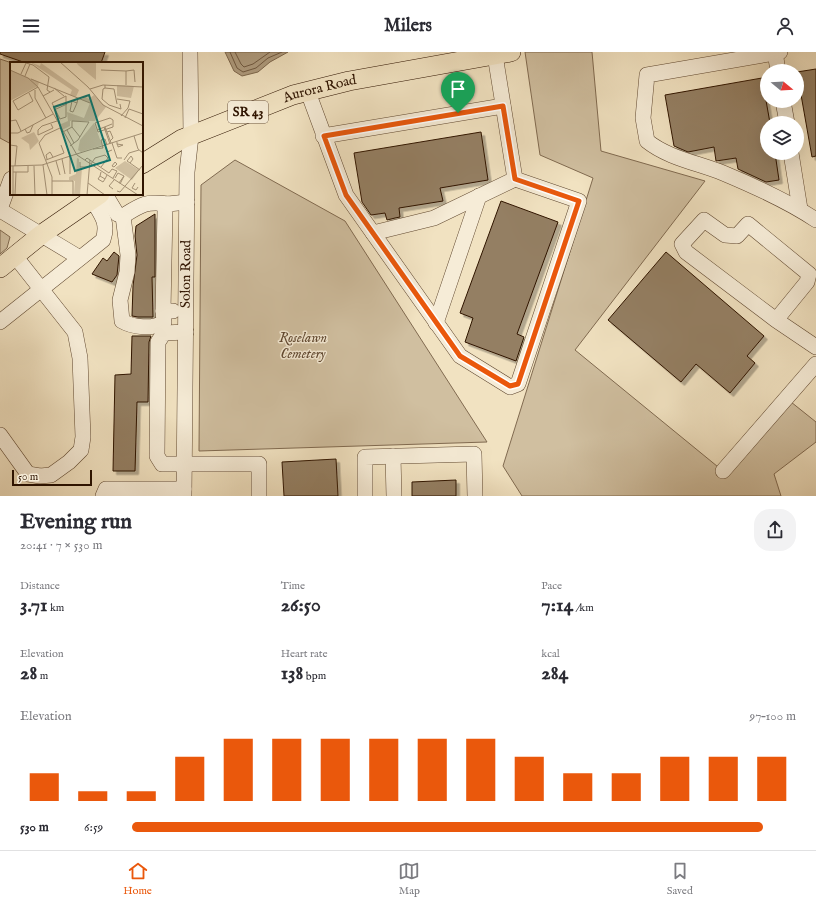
<!DOCTYPE html>
<meta charset="utf-8">
<style>
body{margin:0;font-family:"IM FELL English",serif;background:#f2f2f3;color:#2b2b33;height:100vh;display:flex;flex-direction:column;font-size:15px;white-space:nowrap}
*{box-sizing:border-box;margin:0}
p{font-size:13px;color:#7c7c81}
.icon{flex:none;width:22px;height:22px;fill:none;stroke:currentColor;stroke-width:2;stroke-linecap:round;stroke-linejoin:round}
.map{position:relative;height:444px;overflow:hidden}
.side{display:flex;flex-direction:column;background:#fff;flex:1}
.side>*{flex:none}
.needle{width:26px;rotate:108deg}
.controls{position:absolute;left:760px;top:12px;display:grid;gap:8px}
.controls a{display:grid;place-items:center;width:44px;height:44px;border-radius:50%;background:#fff;box-shadow:0 4px 16px #0002;font-size:20px}
.scale{position:absolute;left:12px;bottom:10px;width:80px;box-sizing:border-box;padding-left:4px;border:2px solid #2f1400;border-top:0;font-size:11px;line-height:14px;white-space:nowrap;color:#2f1400;-webkit-text-stroke:3px #f6ecd7;paint-order:stroke}
.pin{position:absolute;display:grid;place-items:center;width:34px;height:34px;color:#fff;margin:-41px -17px;border-radius:50% 50% 50% 0;rotate:-45deg;box-shadow:0 0 4px #0007}
.pin .icon{rotate:45deg}
.round{display:grid;place-items:center;flex:none;width:42px;height:42px;border-radius:16px;background:#f2f2f3}
.headline{display:flex;align-items:center;justify-content:space-between;height:68px;padding:0 20px}
h1{font-size:22px;font-weight:700;line-height:30px}
.figures{display:grid;grid-template-columns:repeat(3,1fr);gap:6px;height:68px;padding:4px 20px}
.figures div{display:grid;align-content:center}
.figures b{font-size:20px;font-weight:700}
.figures small{font-size:11px;font-weight:400}
.figures p{font-size:11px}
.chart{height:112px;padding:8px 20px}
.chart p{display:flex;justify-content:space-between}
.chart svg{width:100%;height:72px;margin-top:4px;stroke:#ea580c;stroke-width:6}
ul{padding:0 20px;list-style:none;font-size:13px}
li{display:grid;grid-template-columns:64px 48px 1fr;align-items:center;height:30px}
li i{height:10px;border-radius:5px;background:#ea580c}
header{display:flex;justify-content:space-between;align-items:center;height:52px;padding:0 20px;background:#fff;font-size:18px;font-weight:700}
.dock{display:flex;justify-content:space-around;align-items:center;height:56px;border-top:1px solid #e1e1e2;background:#fff;font-size:11px;color:#7c7c81}
.dock a{display:grid;justify-items:center;gap:2px}
.dock .active{color:#ea580c}
.map>svg:first-child{display:block}
.green{fill:#d0bfa0;stroke:#806a50}
.water{fill:#af9c7f;stroke:#7c664c}
.lines{fill:none;stroke-linecap:round;stroke-linejoin:round}
.shore{stroke:#6f5840;stroke-width:1}
.building{fill:#947f64;stroke:#2f1400;filter:url(#shadow)}
.minor-casing{stroke:#604830;stroke-width:16}
.major-casing{stroke:#2f1400;stroke-width:20}
.minor{stroke:#f6ecd7;stroke-width:15}
.major{stroke:#f1e2c1;stroke-width:19}
.route-casing{stroke:#fff;stroke-width:8}
.route{stroke:#ea580c;stroke-width:5}
.labels{text-anchor:middle;dominant-baseline:central;stroke-width:3;stroke-linejoin:round;paint-order:stroke}
.shield{fill:#f6ecd7;stroke:#6b5540;stroke-width:1}
.shield-label{font-size:13px;font-weight:bold;fill:#2f1400}
.street-label{font-size:14px;fill:#2f1400;stroke:#f6ecd7}
.park-label{font-size:14px;font-style:italic;fill:#5f4730;stroke:#f6ecd7}
.inset-road{fill:none;stroke:#a39074;stroke-width:1}
.view{fill:#0f766e;fill-opacity:0.15;stroke:#0f766e;stroke-width:2}
.inset-edge{fill:none;stroke:#2f1400;stroke-width:2}
</style>
<header><svg class="icon" aria-label="menu" viewBox="0 0 24 24"><path d="M4 6h16M4 12h16M4 18h16"/></svg>Milers<svg class="icon" aria-label="person" viewBox="0 0 24 24"><circle cx="12" cy="8" r="4"/><path d="M4 21q1-7 8-7t8 7"/></svg></header>
<div class="map">
<svg width="816" height="444" viewBox="0 0 816 444">
<defs>
<filter id="shadow"><feDropShadow dx="3.5" dy="3.5" stdDeviation="0" flood-color="#0004"/></filter>
</defs>
<rect width="100%" height="100%" fill="#f1e2c1"/>
<filter id="stains"><feTurbulence type="fractalNoise" baseFrequency=".005" numOctaves="4"/><feColorMatrix values="0 0 0 0 .2 0 0 0 0 .09 0 0 0 0 .02 0 0 0 .5 -.17"/></filter>
<radialGradient id="worn" r=".72"><stop offset=".6" stop-color="#630" stop-opacity="0"/><stop offset="1" stop-color="#630" stop-opacity=".3"/></radialGradient>
<!-- green -->
<g class="green">
<path d="M525 0H592L601 99 705 129 575 298 723 419 786 346 816 370V390L774 422 781 444H522L503 414 593 126 540 103Z"/>
<path d="M0 7 12 11 11 92 0 86Z"/>
<path d="M235 108 345 169 487 390 199 399 201 133Z"/>
<path d="M0 178 10 185 7 196 0 202Z"/>
</g>
<!-- water -->
<path class="water" d="M225 0H288L270 10 258 20 242 24 234 19Z"/>
<g class="lines">
<!-- shore -->
<g class="shore">
<path d="M230 0 237 16 243 20 256 16 268 6 282 0"/>
<path d="M235 0 241 12 244 15 253 12 270 0"/>
</g>
</g>
<!-- building -->
<g class="building">
<path d="M0 0H105L101 11H26L0 2Z"/>
<path d="M816 17V104L812 105 797 20Z"/>
<path d="M762 26 770 71H767V101H775L779 128 766 130 738 117 736 106 716 109 714 95 688 100 674 94 665 43Z"/>
<path d="M481 80 488 128 440 136 443 149 399 156 400 165 395 166 387 168 385 161 371 163 362 150 354 101Z"/>
<path d="M501 149 558 170 517 282 524 285 516 309 465 290 473 266 460 261Z"/>
<path d="M155 162V225H152L153 265H138L132 264 133 234 137 203 135 184 136 174Z"/>
<path d="M114 200 119 204 117 223 112 230 92 222 103 206 107 209Z"/>
<path d="M666 200 764 284 747 304 755 311 730 341 696 312 681 330 608 268Z"/>
<path d="M132 284H151L149 290 148 350H137L135 419H113L115 323 131 322Z"/>
<path d="M336 407 338 444H284L282 410Z"/>
<path d="M456 428V444H412V430Z"/>
</g>
<g class="lines">
<!-- minor casing -->
<g class="minor-casing">
<g id="minor">
<path d="M775 0 778 19"/>
<path d="M780 0 647 23 643 66 647 89C668 106 698 111 723 121 754 134 788 149 816 168"/>
<path d="M308 40 346 143 460 304 510 335 518 332 579 149 515 127 495 3"/>
<path d="M783 49 787 71"/>
<path d="M323 84 503 54"/>
<path d="M791 101 800 157"/>
<path d="M105 142 117 162 123 164C142 152 146 149 168 152"/>
<path d="M0 157 11 127"/>
<path d="M0 158 80 206"/>
<path d="M123 164 128 203 127 220 120 248 122 269C132 275 153 278 164 270L163 259"/>
<path d="M373 181 434 166 515 127"/>
<path d="M173 259H163L165 158 168 152 187 150"/>
<path d="M776 268 807 230 809 222 748 172 737 184 725 183 704 168 682 192 686 200 776 268 816 295"/>
<path d="M0 270 103 188C109 170 101 163 92 147"/>
<path d="M436 271 479 144"/>
<path d="M186 280 164 281 158 290 157 404 162 412H259V444"/>
<path d="M0 383 28 422 40 424 51 423 69 410 81 398 83 385 80 306 75 280 15 204"/>
<path d="M393 404 394 444"/>
<path d="M723 419 816 312"/>
<path d="M103 444 106 437H184"/>
<path id="s1" d="M184 444 187 120 191 84 190 0"/>
<path d="M365 444V405L474 402 475 444"/>
</g>
</g>
<!-- major casing -->
<g class="major-casing">
<g id="major">
<path id="s2" d="M142 112 182 87 293 43 349 29 511 0"/>
<path d="M0 216 42 182 100 142"/>
</g>
</g>
<!-- minor -->
<use href="#minor" class="minor"/>
<!-- major -->
<use href="#major" class="major"/>
</g>
<g class="lines">
<!-- route casing -->
<g class="route-casing">
<path id="route" d="M503 54 515 127 579 149 518 332 510 334 460 304 346 143 324 84Z"/>
</g>
<!-- route -->
<use href="#route" class="route"/>
</g>
<g class="labels">
<!-- shield labels -->
<rect class="shield" x="228" y="49" width="40" height="22" rx="3"/>
<g class="shield-label">
<text x="248" y="60">SR 43</text>
</g>
<!-- street labels -->
<g class="street-label">
<text stroke="none"><textPath href="#s2" startOffset="194">Aurora Road</textPath></text>
<text stroke="none"><textPath href="#s1" startOffset="222">Solon Road</textPath></text>
</g>
<!-- park labels -->
<g class="park-label">
<text x="303" y="286">Roselawn<tspan x="303" dy="16">Cemetery</tspan></text>
</g>
</g>
<!-- overview -->
<g transform="translate(10 10)">
<rect width="133" height="133" fill="#f1e2c1"/>
<path d="M20 0 30 4 31 1 69 28 66 35 60 33 62 28ZM66 0H86V18L68 3ZM0 8 29 20 28 24 0 39ZM107 23 124 24 121 36 107 34ZM84 33 96 45 85 59H60V64L52 68 49 63 58 59 57 50 74 56 80 41 72 38 74 34 79 37ZM84 61 92 83 71 90 68 88 70 78ZM24 70 29 79 20 88 19 82 11 76ZM67 96 69 97V105L72 106 70 133H64L65 119 59 118V115L66 112ZM115 99 129 108 122 118 105 106Z" fill="#d0bfa0"/>
<path class="inset-road" d="M50 0 78 25 93 43 133 64M0 8 18 16 28 25 67 93 128 133M91 8 116 9V23M116 9 124 8 125 20M11 12 16 1 23 3 39 15 37 28 40 30M15 14 20 2M21 17 80 41M95 23V26L104 27 107 42M44 26 54 34M95 26 93 27 92 37 99 43M80 27 93 23 133 25M25 28V36L36 56M19 31 23 39 8 48 3 39 28 25M33 34 44 28M56 34V55L50 57 42 41ZM107 37 120 39 118 46 111 54M67 41 62 39 60 49 63 50 67 41 68 36M99 43 111 47 110 42M44 48 57 42M100 56 103 58V65L88 70 85 61ZM115 56 119 47 133 52M0 59 6 58 11 69M41 62 43 66 28 73V68L32 64 47 59M62 65 70 75M94 65 100 82M95 65 101 81M15 67 17 71 20 70 23 63M57 68 64 81M87 68 102 62M53 70 62 65V59L79 60 68 78 60 84M97 70 100 69 103 76 100 79M0 71H8L43 52M124 74 128 87 133 91M107 80V82L108 84V85L113 83 107 82M102 81 107 96H112M0 83 7 84 5 104M95 83 97 90 102 88M83 87 93 86 91 78 95 77 97 83M37 97 36 93 40 90 43 95M52 97 55 112M36 98 54 91 51 83M75 98 77 96 99 111M114 98 119 91 129 88M46 99 50 113M70 100V105H78M105 100 107 102 104 105 102 104ZM120 101 123 97 121 94 117 99 120 101 130 108M81 102 85 96 95 93 98 96 91 105M33 103 37 133M0 104 32 103 133 71M24 104 25 133M3 110H6L5 133M6 110H18V104M91 110 90 114 95 117 97 113M99 111 102 107 107 109 103 116M60 112V94M90 114 88 117 93 120 95 117M105 116 108 111 114 114M42 119H63V133M78 121 95 133M109 121 114 114 110 122M125 121 122 126 126 128 128 125M103 127 99 124 104 118M107 129 110 130 133 103M3 133V104M42 133V115L29 81 35 73 50 66M77 133 80 98"/>
<path class="view" d="M79 33 100 98 65 109 44 45Z"/>
<rect width="133" height="133" class="inset-edge"/>
</g>
<rect width="100%" height="100%" filter="url(#stains)"/>
<rect width="100%" height="100%" fill="url(#worn)"/>
</svg>
<div class="controls">
<a><svg class="needle" viewBox="-14 -14 28 28"><path d="M0-13l5 13h-10z" fill="#e53935"/><path d="M0 13l5-13h-10z" fill="#7c7c81"/></svg></a>
<a><svg class="icon" aria-label="layers" viewBox="0 0 24 24"><path d="M12 4l9 5-9 5-9-5zM3 14l9 5 9-5"/></svg></a>
</div>
<div class="scale">50 m</div>
<div class="pin" style="left:458px;top:61px;background:#1e9e55"><svg class="icon" aria-label="arrive" viewBox="0 0 24 24"><path d="M6 21V4h12l-3 4 3 4H6"/></svg></div>
</div>
<section class="side">
<div class="headline"><div><h1>Evening run</h1><p>20:41 · 7 × 530 m</p></div><a class="round"><svg class="icon" aria-label="share" viewBox="0 0 24 24"><path d="M12 15V3M7 8l5-5 5 5M5 13v7h14v-7"/></svg></a></div>
<div class="figures">
<div><p>Distance</p><b>3.71<small> km</small></b></div>
<div><p>Time</p><b>26:50</b></div>
<div><p>Pace</p><b>7:14<small> /km</small></b></div>
</div>
<div class="figures">
<div><p>Elevation</p><b>28<small> m</small></b></div>
<div><p>Heart rate</p><b>138<small> bpm</small></b></div>
<div><p>kcal</p><b>284</b></div>
</div>
<div class="chart"><p><span>Elevation</span>97–100 m</p>
<svg viewBox="0 0 160 44" preserveAspectRatio="none"><path d="M5 44V27M15 44V38M25 44V38M35 44V17M45 44V6M55 44V6M65 44V6M75 44V6M85 44V6M95 44V6M105 44V17M115 44V27M125 44V27M135 44V17M145 44V17M155 44V17"/></svg>
</div>
<ul>
<li><b>530 m</b>6:59<i style="width:95%"></i></li>
</ul>
</section>
<nav class="dock">
<a class="active"><svg class="icon" aria-label="home" viewBox="0 0 24 24"><path d="M3 11l9-7 9 7M6 9v11h12V9"/></svg>Home</a>
<a><svg class="icon" aria-label="map" viewBox="0 0 24 24"><path d="M3 6l6-2 6 2 6-2v14l-6 2-6-2-6 2zM9 4v14M15 6v14"/></svg>Map</a>
<a><svg class="icon" aria-label="saved" viewBox="0 0 24 24"><path d="M7 4h10v16l-5-4-5 4z"/></svg>Saved</a>
</nav>
